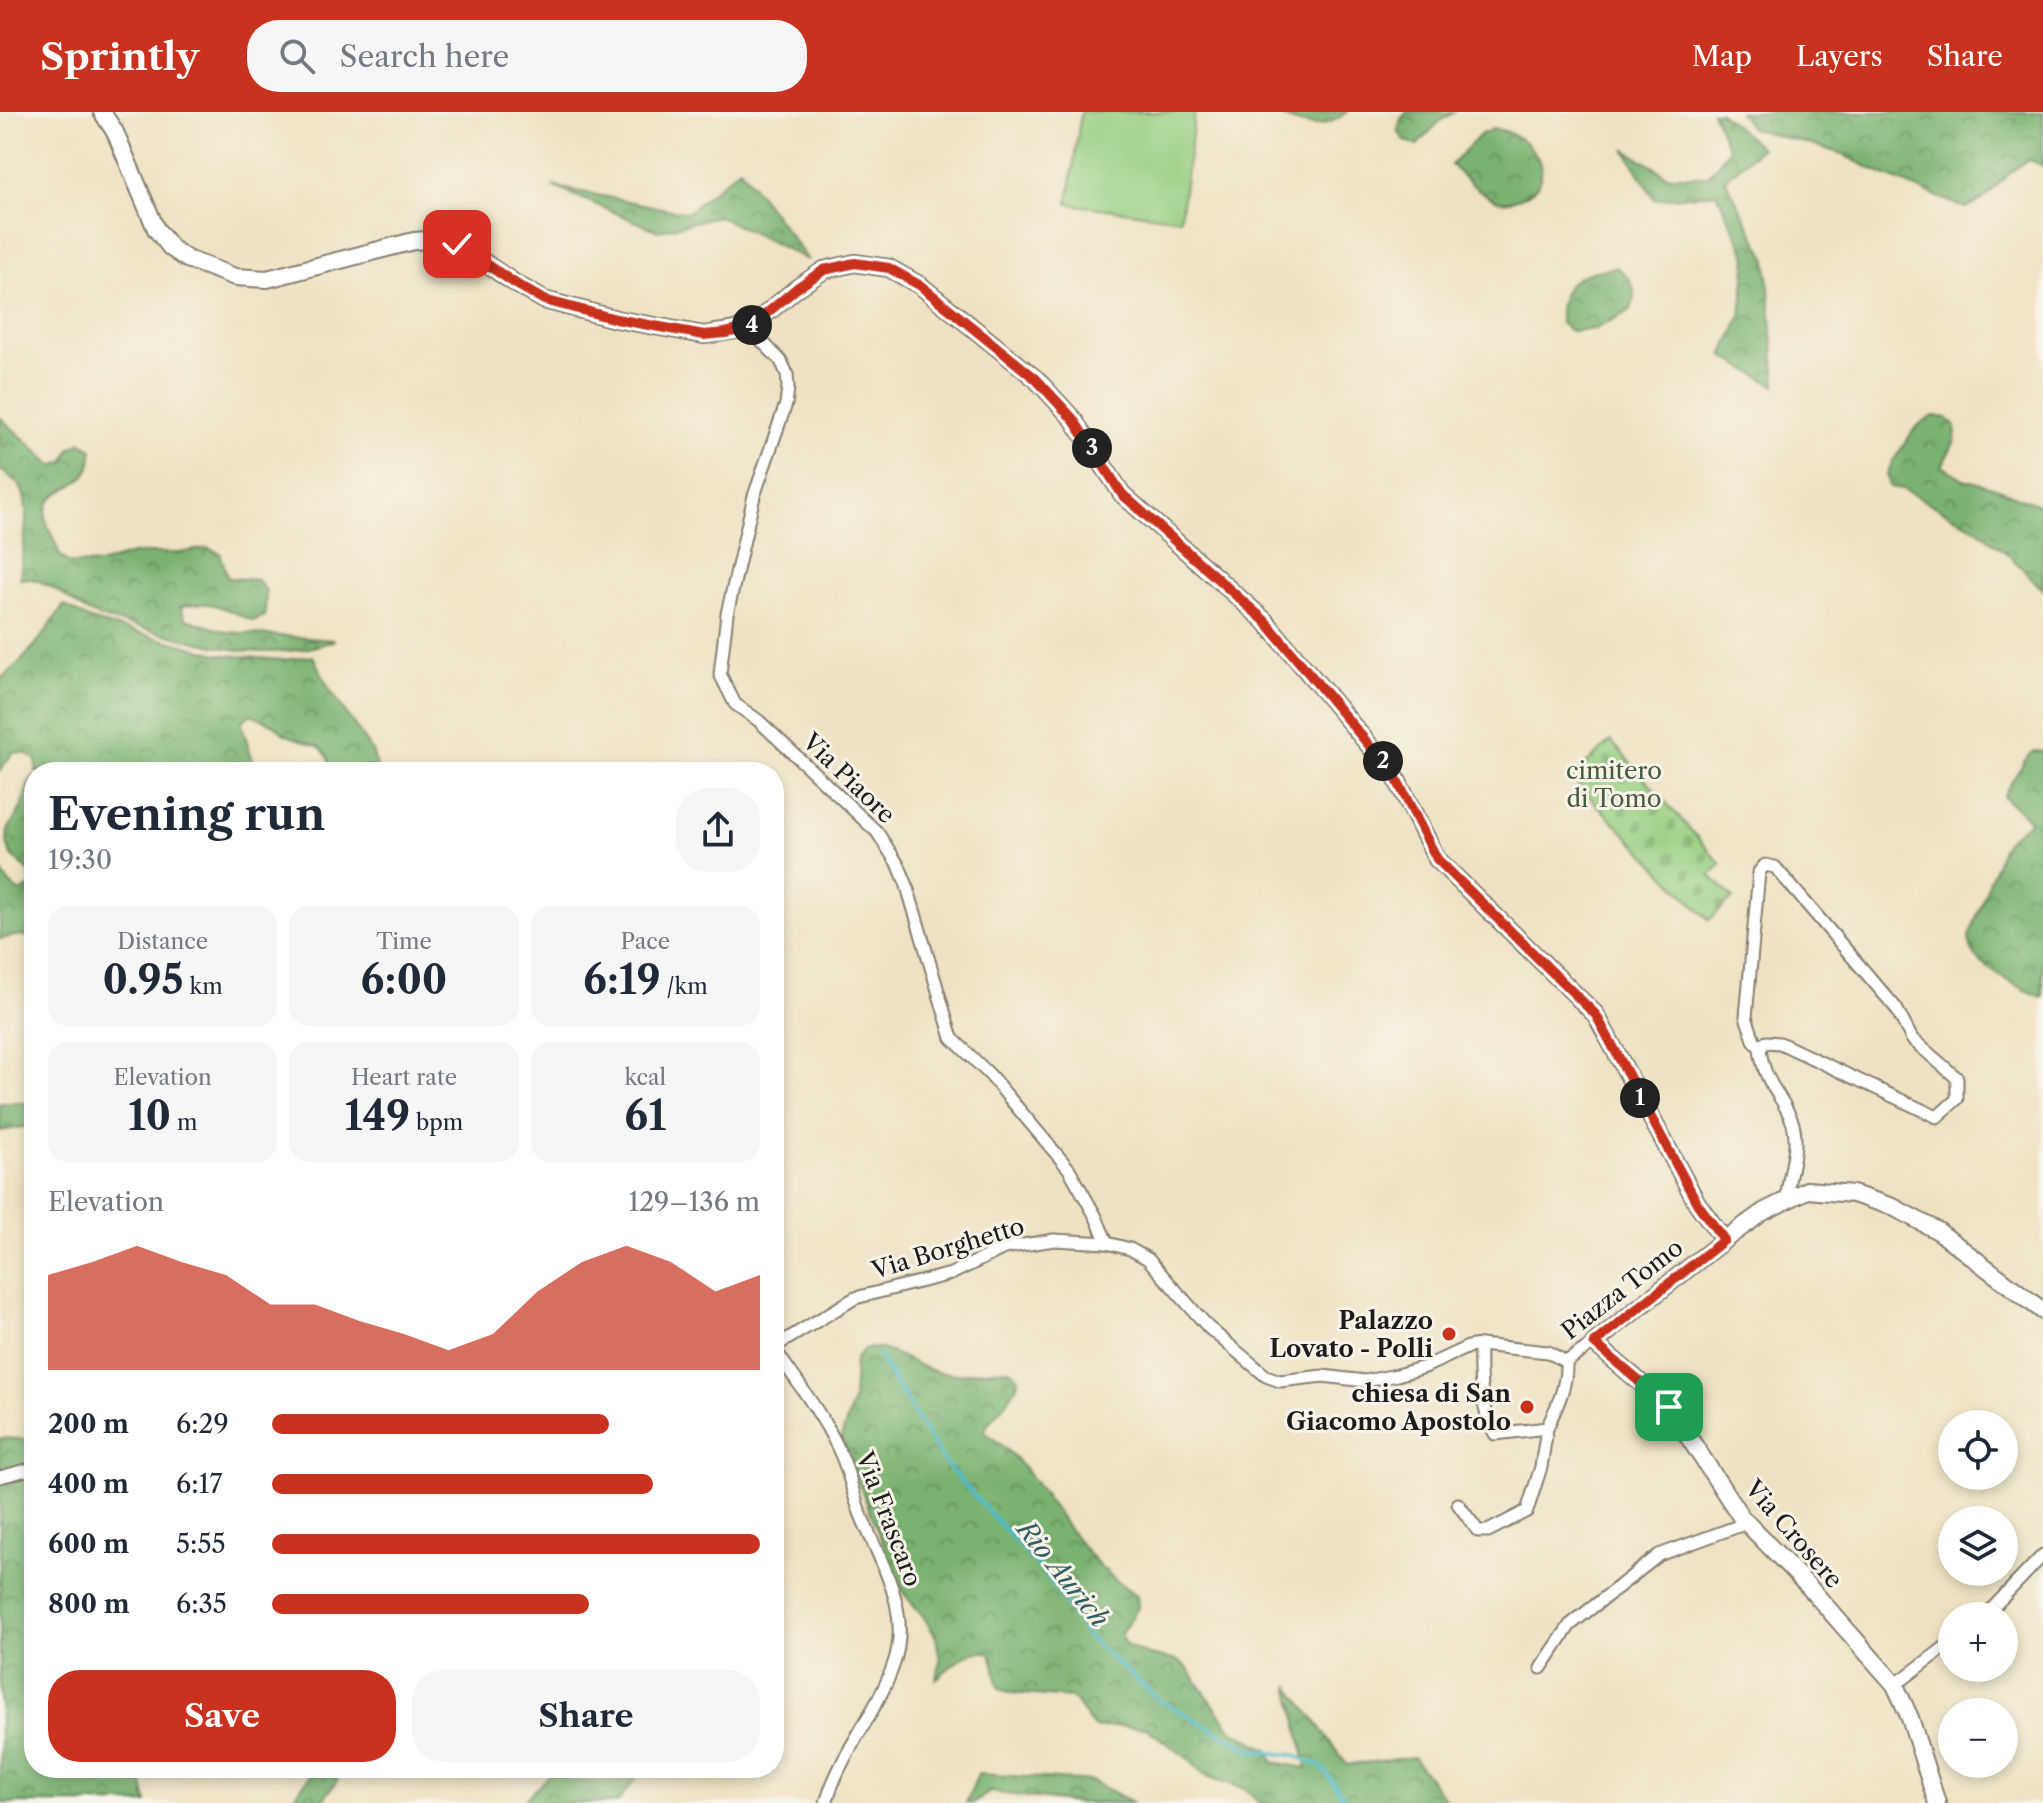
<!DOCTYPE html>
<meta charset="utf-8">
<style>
body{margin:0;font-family:"Libre Caslon Text",serif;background:#f6f6f7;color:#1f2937;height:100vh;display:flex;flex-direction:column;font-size:30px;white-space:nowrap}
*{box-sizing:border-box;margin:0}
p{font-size:26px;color:#747a83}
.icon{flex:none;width:44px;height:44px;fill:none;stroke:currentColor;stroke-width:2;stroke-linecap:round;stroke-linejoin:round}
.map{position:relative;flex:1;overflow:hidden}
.side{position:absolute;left:24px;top:650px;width:760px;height:1016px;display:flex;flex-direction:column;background:#fff;border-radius:32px;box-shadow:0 4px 12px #0003}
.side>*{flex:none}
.fabs{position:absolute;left:1938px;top:1298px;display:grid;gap:16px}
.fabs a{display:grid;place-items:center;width:80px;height:80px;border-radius:50%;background:#fff;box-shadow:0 4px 12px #0003;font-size:40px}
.pin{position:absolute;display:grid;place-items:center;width:68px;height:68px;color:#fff;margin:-34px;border-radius:16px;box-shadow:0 4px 12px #0006}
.km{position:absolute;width:40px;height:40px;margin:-20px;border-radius:50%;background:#222;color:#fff;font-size:22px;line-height:40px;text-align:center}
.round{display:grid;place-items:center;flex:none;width:84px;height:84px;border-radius:32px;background:#f6f6f7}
.head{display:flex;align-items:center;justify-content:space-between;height:136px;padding:0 24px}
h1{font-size:44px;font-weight:700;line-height:60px}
.metrics{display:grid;grid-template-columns:repeat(3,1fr);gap:12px;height:136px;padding:8px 24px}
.metrics div{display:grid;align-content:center;border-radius:20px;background:#f6f6f7;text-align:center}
.metrics b{font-size:40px;font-weight:700}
.metrics small{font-size:22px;font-weight:400}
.metrics p{font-size:22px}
.chart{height:224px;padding:16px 24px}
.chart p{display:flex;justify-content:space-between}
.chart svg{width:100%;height:144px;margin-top:8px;fill:#c8321e;opacity:.7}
.action{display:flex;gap:16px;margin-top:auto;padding:16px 24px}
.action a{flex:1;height:92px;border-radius:32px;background:#c8321e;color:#fff;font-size:32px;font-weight:700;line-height:92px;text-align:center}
.action a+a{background:#f6f6f7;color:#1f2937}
ul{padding:0 24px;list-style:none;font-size:26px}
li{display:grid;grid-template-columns:128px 96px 1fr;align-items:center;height:60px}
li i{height:20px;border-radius:10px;background:#c8321e}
header{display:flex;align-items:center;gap:48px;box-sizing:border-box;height:112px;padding:0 40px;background:#c8321e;color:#fff}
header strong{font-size:38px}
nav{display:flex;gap:44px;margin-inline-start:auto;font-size:28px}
.search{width:560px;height:72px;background:#f6f6f7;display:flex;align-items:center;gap:20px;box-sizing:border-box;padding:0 28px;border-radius:32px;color:#747a83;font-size:30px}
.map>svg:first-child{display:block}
.green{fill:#98cf81;stroke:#5a764e;stroke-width:2}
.forest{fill:url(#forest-crowns);stroke:#4b6746;stroke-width:2}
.cemetery{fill:url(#cemetery-stones);stroke:#5a764e;stroke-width:2}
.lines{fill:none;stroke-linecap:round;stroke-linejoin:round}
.stream{stroke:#4fbbc9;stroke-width:4}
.street-casing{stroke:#867f70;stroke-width:15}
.secondary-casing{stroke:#867f70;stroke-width:20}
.street{stroke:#fff;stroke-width:11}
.secondary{stroke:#fff;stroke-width:16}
.route-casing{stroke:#fff;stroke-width:16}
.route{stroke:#c8321e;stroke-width:10}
.poi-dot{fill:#c8321e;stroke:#f7f3e8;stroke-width:3}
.labels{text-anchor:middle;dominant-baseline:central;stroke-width:6;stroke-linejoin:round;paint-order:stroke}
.park-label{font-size:24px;fill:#475b3f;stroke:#f7f3e8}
.street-label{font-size:24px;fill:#1c1c1c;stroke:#f7f3e8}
.poi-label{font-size:24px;font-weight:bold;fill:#1c1c1c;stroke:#f7f3e8;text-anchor:end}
.water-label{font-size:26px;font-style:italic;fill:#305c61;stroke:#f7f3e8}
</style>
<header>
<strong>Sprintly</strong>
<div class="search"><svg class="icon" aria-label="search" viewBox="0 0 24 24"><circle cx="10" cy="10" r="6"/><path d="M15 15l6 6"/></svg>Search here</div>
<nav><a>Map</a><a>Layers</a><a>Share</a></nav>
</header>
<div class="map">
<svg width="2043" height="1691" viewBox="0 0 2043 1691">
<defs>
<pattern id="forest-crowns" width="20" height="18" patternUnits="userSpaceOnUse" patternTransform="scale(2)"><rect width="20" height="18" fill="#7ab26f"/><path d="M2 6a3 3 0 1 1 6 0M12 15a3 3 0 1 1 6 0" fill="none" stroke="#63905a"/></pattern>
<pattern id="cemetery-stones" width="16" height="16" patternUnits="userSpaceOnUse" patternTransform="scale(2)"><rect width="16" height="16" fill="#98cf81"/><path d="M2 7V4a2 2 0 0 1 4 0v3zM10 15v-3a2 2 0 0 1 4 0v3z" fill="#82b16f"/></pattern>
</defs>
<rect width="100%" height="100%" fill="#f7f3e8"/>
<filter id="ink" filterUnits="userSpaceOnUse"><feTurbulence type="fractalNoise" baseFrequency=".0125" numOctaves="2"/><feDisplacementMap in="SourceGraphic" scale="16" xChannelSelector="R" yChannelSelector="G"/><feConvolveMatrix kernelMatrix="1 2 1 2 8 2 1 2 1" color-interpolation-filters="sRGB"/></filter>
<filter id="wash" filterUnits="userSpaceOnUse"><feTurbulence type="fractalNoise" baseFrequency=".006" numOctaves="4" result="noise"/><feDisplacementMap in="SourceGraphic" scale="32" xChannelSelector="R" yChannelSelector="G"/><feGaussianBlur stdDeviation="1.8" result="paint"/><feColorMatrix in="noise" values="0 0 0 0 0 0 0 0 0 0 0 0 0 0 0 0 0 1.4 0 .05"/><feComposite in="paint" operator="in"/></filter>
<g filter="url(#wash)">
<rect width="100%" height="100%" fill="#efe2c3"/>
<!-- green -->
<path class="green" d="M1081 0H1195L1180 107 1068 92Z"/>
<!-- forest -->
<g class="forest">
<path d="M1282 0H1347C1325 19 1306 15 1280 4Z"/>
<path d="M1407 0H1454L1438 11 1417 33 1405 29 1398 19 1401 7Z"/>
<path d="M1712 0H1720L1761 36 1725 67 1767 148 1776 274 1723 244 1741 204 1747 145 1717 81 1655 88 1625 37 1668 64H1708L1729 37Z"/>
<path d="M1739 0H2043V54L2029 48C2003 60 1993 87 1965 96L1882 62 1837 40 1750 16Z"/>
<path d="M1493 17C1528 18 1566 67 1520 86 1512 89 1503 91 1496 88 1479 81 1464 65 1451 53L1481 22Z"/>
<path d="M740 56 808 148 718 104 658 119 552 74 687 101Z"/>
<path d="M1616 155C1633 167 1638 178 1631 198L1595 217 1570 219 1560 210C1558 167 1577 162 1616 155Z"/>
<path d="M1934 304 1947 306 1956 315 1955 328 1942 354 1964 367 1996 376 2043 395V478L2010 444 1977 417 1903 377 1890 375 1887 363 1892 351 1913 319 1922 310Z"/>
<path d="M0 305 53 354 65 349 70 337 81 330 92 337C95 384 43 369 46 406 47 418 57 429 59 442L69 451 99 452 136 441H179L208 436 220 441 228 466 258 468 266 479 265 504 253 509C224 497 213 486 180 495L186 507 227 520 335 528C273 553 211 534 149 518 130 512 108 509 90 501 69 490 45 463 20 467 21 443 31 403 23 381 19 370 9 364 0 358Z"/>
<path d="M64 493 90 508 217 542 282 548 313 544 329 576 372 639 379 660H331L328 645 320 635 284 622 275 613 251 602 241 610 253 649 246 660H36V648L25 641 13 640 0 659V567C27 547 46 520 64 493Z"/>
<path d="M2034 639H2043V885C2025 879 1979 856 1972 838 1971 838 1969 826 1969 825L2002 736 2009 726 2029 710C2023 697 2012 695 2003 684L2025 648Z"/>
<path d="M34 664V827L20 823 0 827V757L10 772 20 780 31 773 30 760 11 743 7 731 8 718 21 696 29 671Z"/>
<path d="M0 991H34V1013L0 1019Z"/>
<path d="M877 1236C899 1240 916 1255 937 1260 961 1265 985 1257 1009 1257L1019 1265C1015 1288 994 1299 984 1319 997 1329 1011 1340 1021 1353 1060 1398 1084 1452 1137 1483L1138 1496 1121 1521 1125 1533 1149 1543 1178 1549 1188 1557 1231 1617 1268 1638 1273 1650 1307 1656 1289 1573 1347 1653 1413 1645 1448 1691H1259L1246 1677 1206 1664 1187 1646 1146 1616 1120 1614 1095 1616C1084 1607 1082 1596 1072 1586L1012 1581 1000 1577C994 1564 997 1553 990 1541 968 1535 953 1553 936 1567L940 1548 936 1525 923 1504 901 1478 841 1326 853 1289 855 1247 864 1237Z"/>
<path d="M0 1326 34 1328V1656H140L147 1691H0Z"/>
<path d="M316 1656H346L321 1691H289Z"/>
<path d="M556 1656H644L617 1691H522Z"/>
<path d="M978 1662 1092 1669 1134 1691H1077L990 1680 974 1691H966Z"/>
</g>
<!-- cemetery -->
<path class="cemetery" d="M1611 629 1721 752 1710 763 1733 786 1709 808 1571 666Z"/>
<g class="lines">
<!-- stream -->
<path class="stream" d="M879 1244 943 1349 1051 1469 1086 1523 1159 1588 1253 1639 1293 1643 1321 1654 1348 1691"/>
</g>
</g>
<g filter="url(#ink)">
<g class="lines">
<!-- street casing -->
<g class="street-casing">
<g id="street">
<path d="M749 216 781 249 787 262 788 276 786 292 754 384 727 502 720 562 735 592 759 609 877 720 899 754 906 771 952 926 990 963 1069 1057 1096 1105 1107 1131"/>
<path d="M1760 936 1754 928 1746 905 1759 760 1765 753 1775 755 1896 896 1912 927 1957 966V987L1937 1005 1780 931 1766 930 1760 936C1764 974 1783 982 1793 1012 1800 1037 1787 1063 1787 1088"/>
<path d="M1480 1233C1479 1264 1480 1294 1495 1322L1547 1316C1557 1294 1567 1275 1566 1250"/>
<path d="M774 1235 855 1186 951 1162 1004 1136 1054 1128 1107 1131 1130 1137 1148 1147 1209 1216 1266 1264 1280 1269 1323 1264 1365 1269 1397 1263 1425 1255 1468 1235 1480 1233 1548 1240 1566 1250"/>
<path d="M774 1236C797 1271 826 1306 842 1345 850 1363 853 1384 861 1403 881 1452 913 1499 893 1554 876 1603 841 1639 826 1691"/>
<path d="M1566 1250 1594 1231"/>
<path d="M0 1365 34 1356"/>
<path d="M1458 1392 1478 1419H1488L1527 1399 1541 1355 1547 1316"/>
<path d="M1985 1504 2043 1443"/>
<path d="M1541 1556 1570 1513 1659 1443 1747 1411"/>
<path d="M1895 1573 1952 1530"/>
</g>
</g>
<!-- secondary casing -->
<g class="secondary-casing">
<g id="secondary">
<path d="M102 0 115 20 156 117 171 136 187 147 235 165 267 167 414 129 439 127 457 132 516 172 544 188 616 207 704 223 749 216 797 176 824 158 855 151 889 156 921 174 1036 267 1073 307 1122 382 1265 509 1395 664 1437 747 1596 903 1697 1091 1724 1128"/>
<path d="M1937 1691 1910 1606 1895 1573 1809 1475 1741 1405 1669 1295 1594 1231 1724 1128 1763 1100 1807 1078 1853 1082 1893 1095 1938 1119 2043 1199"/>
</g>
</g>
<!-- street -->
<use href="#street" class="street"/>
<!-- secondary -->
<use href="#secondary" class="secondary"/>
</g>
</g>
<g class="lines" filter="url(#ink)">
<!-- route casing -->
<g class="route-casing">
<path id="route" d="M457 132 516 172 544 188 616 207 704 223 725 221 749 216 797 176 824 158 855 151 889 156 921 174 1036 267 1073 307 1122 382 1265 509 1395 664 1437 747 1596 903 1697 1091 1724 1128 1594 1231 1669 1295"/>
</g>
<!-- route -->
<use href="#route" class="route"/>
</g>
<!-- markers -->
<g class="poi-dot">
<circle cx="1449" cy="1222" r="8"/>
<circle cx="1527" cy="1295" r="8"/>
</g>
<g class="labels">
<!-- park labels -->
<g class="park-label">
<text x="1614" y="658">cimitero<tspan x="1614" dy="28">di Tomo</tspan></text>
</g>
<!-- street labels -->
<g class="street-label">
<text transform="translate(849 666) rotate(44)">Via Piaore</text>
<text transform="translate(948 1136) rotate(-17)">Via Borghetto</text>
<text transform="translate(1622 1177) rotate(-38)">Piazza Tomo</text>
<text transform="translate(889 1407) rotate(69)">Via Frascaro</text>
<text transform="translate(1794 1422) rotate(49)">Via Crosere</text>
</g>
<!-- poi labels -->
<g class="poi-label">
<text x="1433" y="1208">Palazzo<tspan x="1433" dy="28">Lovato - Polli</tspan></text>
<text x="1511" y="1281">chiesa di San<tspan x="1511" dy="28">Giacomo Apostolo</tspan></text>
</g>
<!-- water labels -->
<g class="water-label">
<text transform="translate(1063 1462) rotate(51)">Rio Aurich</text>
</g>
</g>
</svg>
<div class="fabs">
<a><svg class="icon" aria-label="locate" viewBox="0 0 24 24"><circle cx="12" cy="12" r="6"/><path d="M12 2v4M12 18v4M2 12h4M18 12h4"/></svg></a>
<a><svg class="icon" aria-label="layers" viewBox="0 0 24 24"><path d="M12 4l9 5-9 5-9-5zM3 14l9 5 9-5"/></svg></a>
<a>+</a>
<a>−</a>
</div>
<div class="pin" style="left:1669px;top:1295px;background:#1e9e55"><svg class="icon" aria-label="arrive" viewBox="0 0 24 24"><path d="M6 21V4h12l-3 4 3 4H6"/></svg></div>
<div class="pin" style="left:457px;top:132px;background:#d93025"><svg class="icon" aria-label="check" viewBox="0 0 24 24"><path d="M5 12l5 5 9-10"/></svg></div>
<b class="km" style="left:1640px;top:986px">1</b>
<b class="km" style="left:1383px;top:649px">2</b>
<b class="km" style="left:1092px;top:336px">3</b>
<b class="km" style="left:752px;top:213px">4</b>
<section class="side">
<div class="head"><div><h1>Evening run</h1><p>19:30</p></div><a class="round"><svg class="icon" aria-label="share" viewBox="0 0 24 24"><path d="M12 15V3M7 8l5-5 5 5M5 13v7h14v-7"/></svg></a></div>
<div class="metrics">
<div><p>Distance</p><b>0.95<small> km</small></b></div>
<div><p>Time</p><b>6:00</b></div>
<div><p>Pace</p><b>6:19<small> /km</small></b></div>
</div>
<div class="metrics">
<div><p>Elevation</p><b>10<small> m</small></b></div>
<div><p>Heart rate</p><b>149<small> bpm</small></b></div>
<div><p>kcal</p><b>61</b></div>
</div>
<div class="chart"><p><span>Elevation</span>129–136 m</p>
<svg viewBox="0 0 160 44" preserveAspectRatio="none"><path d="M0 44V15L10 11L20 6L30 11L40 15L50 24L60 24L70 29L80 33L90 38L100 33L110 20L120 11L130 6L140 11L150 20L160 15V44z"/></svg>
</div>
<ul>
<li><b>200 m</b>6:29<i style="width:69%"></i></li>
<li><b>400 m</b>6:17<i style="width:78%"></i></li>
<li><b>600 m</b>5:55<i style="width:100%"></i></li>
<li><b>800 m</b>6:35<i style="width:65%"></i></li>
</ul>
<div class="action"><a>Save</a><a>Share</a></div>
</section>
</div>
